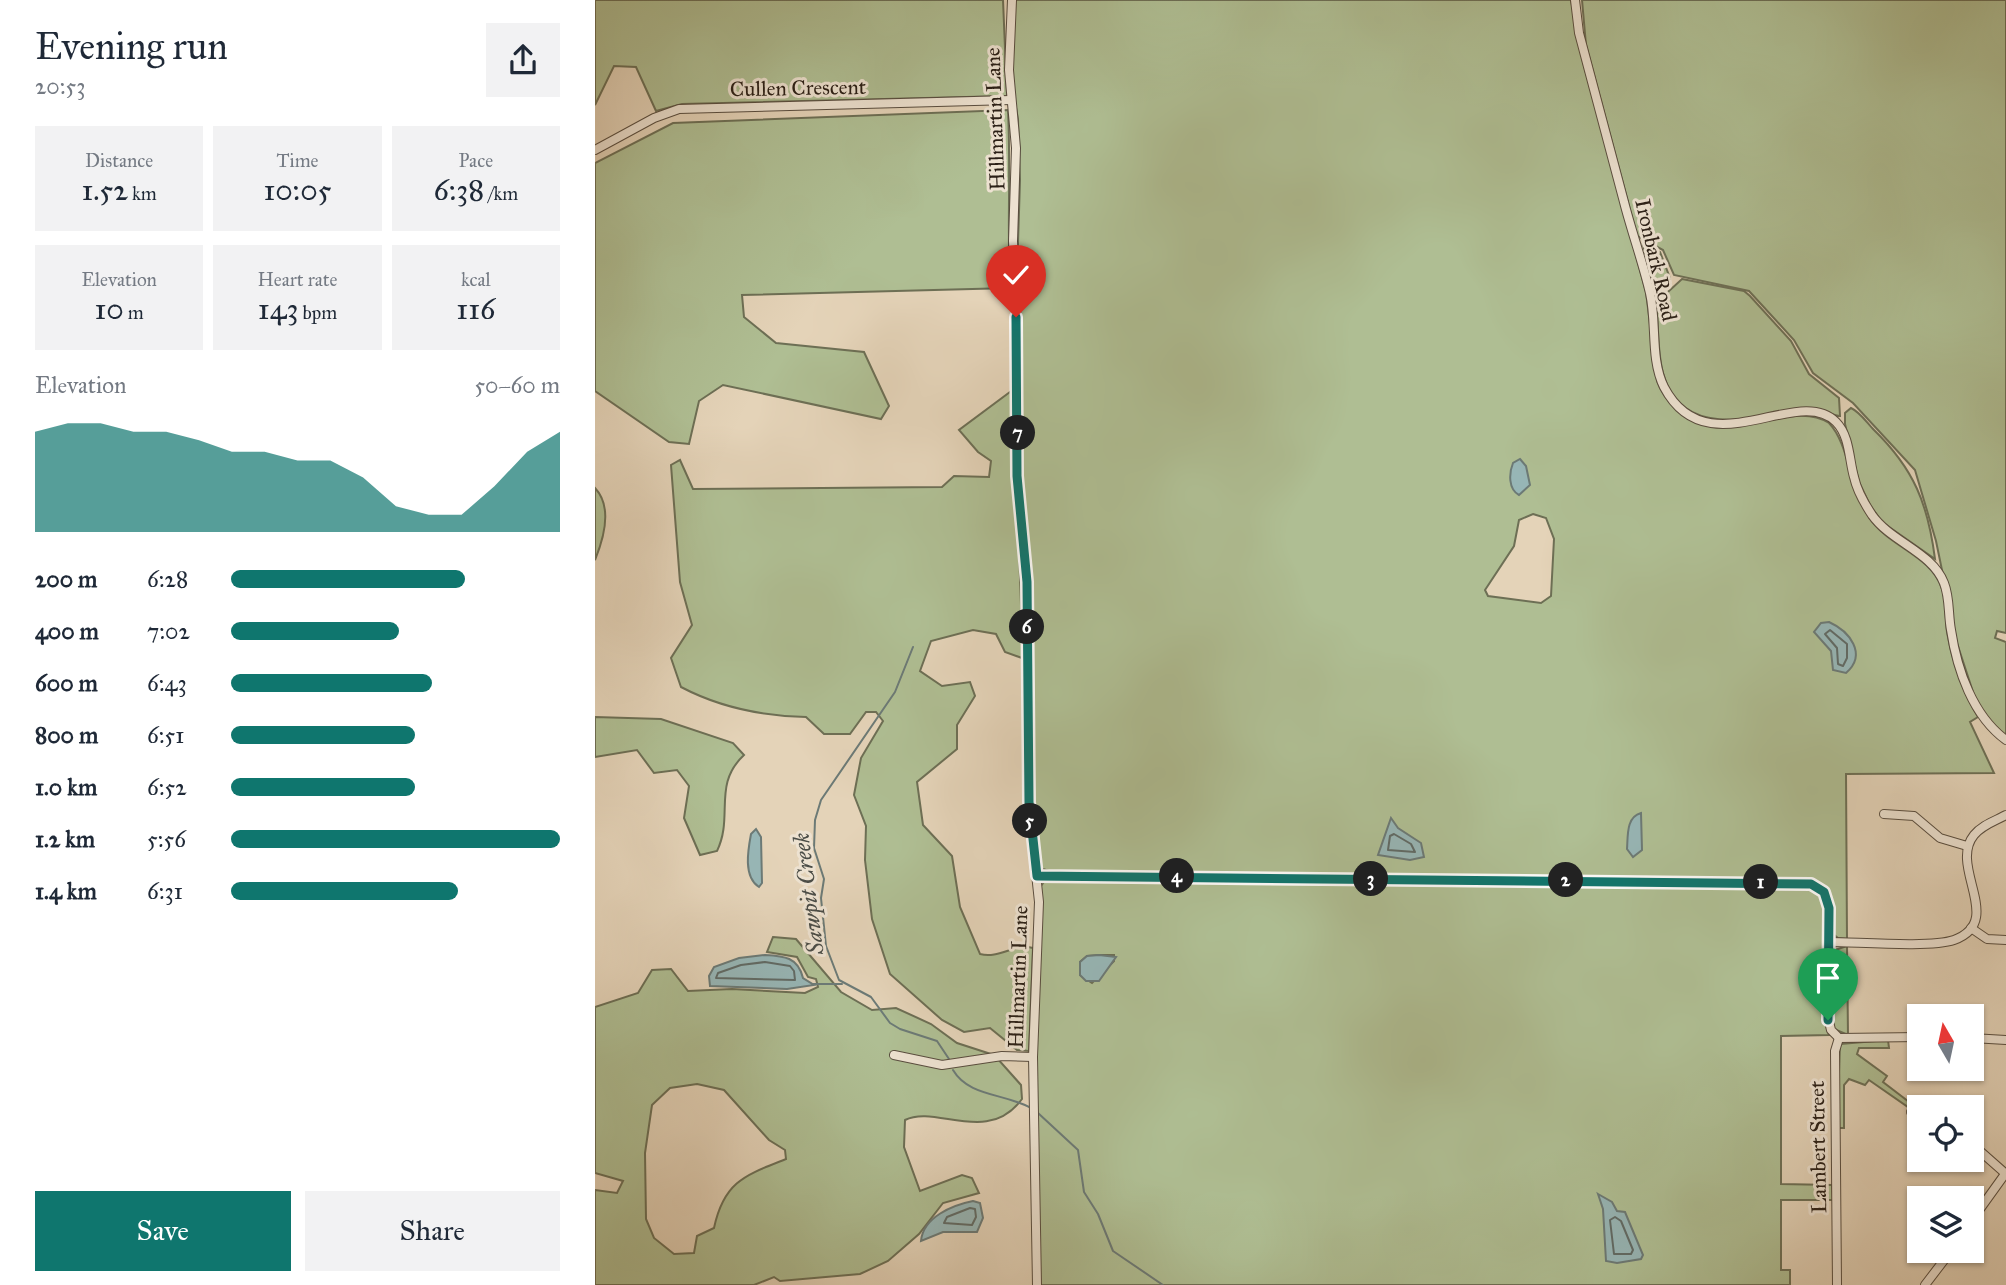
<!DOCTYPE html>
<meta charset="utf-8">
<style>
body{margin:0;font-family:"IM FELL Great Primer",serif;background:#f2f2f3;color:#1f2937;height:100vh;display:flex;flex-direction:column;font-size:26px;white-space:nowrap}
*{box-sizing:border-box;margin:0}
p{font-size:23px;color:#747a83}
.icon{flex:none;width:38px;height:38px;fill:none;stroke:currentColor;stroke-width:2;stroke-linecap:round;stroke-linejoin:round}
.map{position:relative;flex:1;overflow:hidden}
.panel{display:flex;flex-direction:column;background:#fff;width:595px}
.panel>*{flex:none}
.needle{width:46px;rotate:351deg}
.tools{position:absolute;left:1312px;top:1004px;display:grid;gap:14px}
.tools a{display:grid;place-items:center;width:77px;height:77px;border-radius:0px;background:#fff;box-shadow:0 2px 5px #0004;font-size:35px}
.pin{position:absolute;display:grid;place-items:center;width:60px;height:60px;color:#fff;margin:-72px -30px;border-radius:50% 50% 50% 0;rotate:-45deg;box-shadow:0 0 7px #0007}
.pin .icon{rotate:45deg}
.km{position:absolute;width:35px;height:35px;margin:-18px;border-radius:50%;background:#222;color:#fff;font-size:19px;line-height:35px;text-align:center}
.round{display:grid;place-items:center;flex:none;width:74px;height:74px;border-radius:0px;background:#f2f2f3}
.summary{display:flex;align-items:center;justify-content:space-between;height:119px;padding:0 35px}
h1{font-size:38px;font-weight:600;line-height:52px}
.stats{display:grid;grid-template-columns:repeat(3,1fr);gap:10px;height:119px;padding:7px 35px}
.stats div{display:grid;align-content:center;border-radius:0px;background:#f2f2f3;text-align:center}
.stats b{font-size:30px;font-weight:600}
.stats small{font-size:19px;font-weight:400}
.stats p{font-size:19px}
.chart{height:196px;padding:14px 35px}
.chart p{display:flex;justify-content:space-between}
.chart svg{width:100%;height:126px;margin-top:7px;fill:#0f766e;opacity:.7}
.primary-button{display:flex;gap:14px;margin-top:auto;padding:14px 35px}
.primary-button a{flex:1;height:80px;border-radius:0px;background:#0f766e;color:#fff;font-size:28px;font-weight:600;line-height:80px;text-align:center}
.primary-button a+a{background:#f2f2f3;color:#1f2937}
ul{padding:0 35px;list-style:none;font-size:23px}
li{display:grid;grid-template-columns:112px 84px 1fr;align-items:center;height:52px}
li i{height:18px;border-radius:9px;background:#0f766e}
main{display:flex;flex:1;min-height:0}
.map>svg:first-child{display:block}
.green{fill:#afbe93;stroke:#6d6f55;stroke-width:2;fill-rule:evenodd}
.water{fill:#97b6b6;stroke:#6c7a76;stroke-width:2}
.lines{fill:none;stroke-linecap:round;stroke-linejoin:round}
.shore{stroke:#616b66;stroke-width:2}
.stream{stroke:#6c7a76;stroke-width:2}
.minor-casing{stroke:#594d3f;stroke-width:10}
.minor{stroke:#ede2d1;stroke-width:8}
.route-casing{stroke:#fff;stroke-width:14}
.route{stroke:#0f766e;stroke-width:9}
.labels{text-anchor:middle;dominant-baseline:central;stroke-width:6;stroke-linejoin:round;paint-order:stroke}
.street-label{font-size:21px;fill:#2b2017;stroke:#ede2d1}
.water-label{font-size:23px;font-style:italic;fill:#4b4d47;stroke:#ede2d1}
</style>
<main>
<section class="panel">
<div class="summary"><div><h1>Evening run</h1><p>20:53</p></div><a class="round"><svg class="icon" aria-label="share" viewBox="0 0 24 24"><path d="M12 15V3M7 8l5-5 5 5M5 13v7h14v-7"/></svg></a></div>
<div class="stats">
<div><p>Distance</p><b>1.52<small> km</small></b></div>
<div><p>Time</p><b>10:05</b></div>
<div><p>Pace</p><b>6:38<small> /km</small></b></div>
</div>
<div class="stats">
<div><p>Elevation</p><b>10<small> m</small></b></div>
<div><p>Heart rate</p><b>143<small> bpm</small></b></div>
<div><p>kcal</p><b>116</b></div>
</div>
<div class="chart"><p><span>Elevation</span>50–60 m</p>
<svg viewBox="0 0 160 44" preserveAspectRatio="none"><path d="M0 44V9L10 6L20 6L30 9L40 9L50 12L60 16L70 16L80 19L90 19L100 25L110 35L120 38L130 38L140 28L150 16L160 9V44z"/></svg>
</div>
<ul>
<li><b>200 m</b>6:28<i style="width:71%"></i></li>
<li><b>400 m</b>7:02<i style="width:51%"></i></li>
<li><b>600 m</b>6:43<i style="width:61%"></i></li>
<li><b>800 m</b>6:51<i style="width:56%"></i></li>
<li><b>1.0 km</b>6:52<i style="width:56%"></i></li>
<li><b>1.2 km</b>5:56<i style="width:100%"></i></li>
<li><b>1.4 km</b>6:31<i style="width:69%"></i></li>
</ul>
<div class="primary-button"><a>Save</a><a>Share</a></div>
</section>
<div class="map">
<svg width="1411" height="1285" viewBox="0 0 1411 1285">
<rect width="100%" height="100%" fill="#e4d3b8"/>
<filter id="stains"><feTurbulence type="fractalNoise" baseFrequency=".00286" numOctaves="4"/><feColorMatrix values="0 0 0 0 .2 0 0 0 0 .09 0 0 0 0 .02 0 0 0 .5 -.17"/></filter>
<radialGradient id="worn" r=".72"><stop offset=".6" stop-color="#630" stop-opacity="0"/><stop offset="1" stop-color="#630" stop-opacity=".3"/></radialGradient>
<!-- green -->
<g class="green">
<path d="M0 0H408L412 96 87 104 61 111 41 67 19 66 0 105Z"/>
<path d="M419 0H976L988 62 1051 292 1062 381C1068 397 1079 409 1093 417 1144 445 1196 399 1234 423 1255 445 1254 489 1276 520 1295 547 1337 556 1347 589 1352 603 1350 618 1352 632 1357 660 1368 693 1383 717L1375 722 1399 773 1251 774 1252 939 1243 938 1238 934C1234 913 1242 887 1215 880L457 872 445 868 439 843 425 482 422 275 425 180 423 119 417 85ZM938 514 951 518 959 539 956 596 946 603 893 596 890 590 919 546 924 520Z"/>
<path d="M987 0H1411V633L1402 631 1400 638 1411 642V736L1391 718 1379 695 1362 643 1341 541 1320 470 1258 403 1218 373 1199 340 1154 291 1079 275 1068 250 1042 236 991 45Z"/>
<path d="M413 110C416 170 412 228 415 288L147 295 149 317 181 343 269 352 294 406 286 419 128 385 104 401 94 444 74 442 0 391V163L78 123Z"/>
<path d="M1048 245 1065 252 1075 278 1072 287 1061 297Z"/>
<path d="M1087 279 1149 291 1155 296 1196 341 1214 374 1244 398 1245 416C1238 416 1232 411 1225 411 1173 411 1088 447 1068 373 1062 351 1064 326 1061 303Z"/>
<path d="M419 389C418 479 427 568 427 658L410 652 401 634 378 630 336 641 325 671 347 686 375 682 380 696 362 725V749L322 782 328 825 357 856 365 907 385 954C405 959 419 943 438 948L434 1051 422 1050 395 1028 369 1032 347 1020 295 974 277 919 270 860 271 826 259 795 266 758 288 721 281 712H271L255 734H229L211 717C168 716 124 707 86 687L76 658 97 625 85 582 76 465 85 460 98 489 347 487 359 476 394 477 396 461 383 452 364 430Z"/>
<path d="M1256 408C1265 412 1272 423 1279 430 1319 469 1333 504 1340 559L1287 522 1275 505 1264 482 1250 424V413Z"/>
<path d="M0 488C18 507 9 538 0 560Z"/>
<path d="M0 717 66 719 138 743 149 755C117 785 139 816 122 851L105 855 89 818 94 786 82 770 59 773 42 750 0 757Z"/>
<path d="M451 879 1212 886 1224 892 1231 908 1229 1018 1234 1035 1186 1036V1184L1237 1185 1238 1200H1186V1270H1195V1285H444L440 1052 446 886ZM504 955H519V961L497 983 485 975V962L492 956Z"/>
<path d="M178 937 201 939 246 992 277 1010 301 1008 336 1024 362 1043 399 1055 326 1064 402 1058 426 1085 427 1099C392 1146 341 1104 310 1120L309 1147 325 1191 367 1175 377 1178 384 1193 348 1203 324 1234 293 1261 265 1274 185 1281 179 1277 159 1285H0V1190L22 1193 28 1181 0 1173V1007L43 993 57 970 76 969 93 991 137 989 210 993 223 987 221 979 213 977 202 957 172 952ZM102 1084 129 1090 174 1140 190 1150 191 1159C151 1175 129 1181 119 1228L102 1236 99 1253 79 1254 59 1238 51 1219 50 1153 57 1105 75 1088Z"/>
<path d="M1252 946 1253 1035 1239 1029 1236 1019 1237 951Z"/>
<path d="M1293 1040 1294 1048H1264L1262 1054 1292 1076 1288 1082 1318 1105 1313 1107 1274 1080 1270 1085 1254 1079 1249 1085V1128H1242L1245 1044Z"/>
</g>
<!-- water -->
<g class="water">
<path d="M925 459 931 466 935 485 924 495C913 489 914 473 918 463Z"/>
<path d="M1234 622C1254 631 1273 654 1251 673L1238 670 1236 651 1219 632 1226 623Z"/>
<path d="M1046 813 1047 850 1038 857 1032 849C1033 836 1031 817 1046 813Z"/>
<path d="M796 818 803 828 826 843 829 857 815 860 783 855Z"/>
<path d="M161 829 166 837 167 883 164 887C148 877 153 850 156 834Z"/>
<path d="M170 955C189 956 203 957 208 978L219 985 192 989 115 986 114 976 119 967 144 958Z"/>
<path d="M504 955 521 957 504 981H491L485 975V962L492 956Z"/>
<path d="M1003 1194 1017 1202 1022 1211 1030 1212 1048 1255 1046 1259 1022 1263 1011 1261 1008 1209Z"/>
<path d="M378 1201 385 1203 388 1218 382 1232H348L326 1241C328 1217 358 1205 378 1201Z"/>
</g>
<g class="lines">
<!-- shore -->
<g class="shore">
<path d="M1235 630 1252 644V658L1248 666 1243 664 1242 648 1230 634Z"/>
<path d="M799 834 816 844 820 852 793 850 795 836Z"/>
<path d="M170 962 195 966 199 971 200 980 121 978 123 973 146 965Z"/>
<path d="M375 1208 380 1209 381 1217 377 1225 349 1223 352 1217Z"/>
<path d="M1020 1217 1026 1221 1038 1250 1036 1254H1019L1015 1220Z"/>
</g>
<!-- stream -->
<g class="stream">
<path d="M318 647 300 692 226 800 220 820 219 848 229 879 226 898 231 946 244 980 276 997 295 1023 305 1029 342 1041 354 1059"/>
<path d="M218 984H247"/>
<path d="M358 1070C374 1097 409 1093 436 1108"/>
<path d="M443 1113 483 1150 489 1192 503 1214 518 1251 568 1285"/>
</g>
<!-- minor casing -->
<g class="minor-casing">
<g id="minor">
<path d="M417 0 414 70 421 148 418 241 423 344 422 476 432 576 435 818 444 902 438 1057 442 1285"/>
<path d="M980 0 984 33C999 90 1014 146 1029 202 1037 233 1048 263 1055 293 1062 323 1055 359 1069 387 1112 469 1203 383 1241 422 1255 436 1254 460 1259 477 1262 491 1269 503 1277 515 1296 542 1337 552 1349 583 1355 598 1353 614 1356 630 1362 670 1378 716 1411 740"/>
<path d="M0 150 59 118 84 109 416 100"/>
<path d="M1289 814 1319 816 1345 838 1372 846"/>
<path d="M442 876 1216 884 1226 889 1234 905 1232 1013 1236 1030 1244 1038"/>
<path d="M1376 928 1392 939 1411 940"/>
<path d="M1234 942C1262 942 1336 948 1359 940 1411 921 1353 867 1379 835 1387 825 1400 821 1411 815"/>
<path d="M1244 1038 1325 1037"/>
<path d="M1377 1038 1411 1040"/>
<path d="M299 1055 347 1065 407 1056 438 1057"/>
<path d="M1316 1112 1322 1104"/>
<path d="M1377 1144 1411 1174"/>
<path d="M1377 1220 1410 1174"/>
<path d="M1242 1285 1240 1051 1244 1038"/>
<path d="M1330 1285 1356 1251"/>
</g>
</g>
<!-- minor -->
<use href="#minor" class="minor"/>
</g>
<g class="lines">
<!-- route casing -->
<g class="route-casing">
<path id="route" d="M421 317 422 476 432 582 434 802 442 876 1216 884 1229 892 1234 908 1233 1020"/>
</g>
<!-- route -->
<use href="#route" class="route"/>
</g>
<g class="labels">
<!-- street labels -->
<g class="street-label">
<text transform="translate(203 88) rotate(-1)">Cullen Crescent</text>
<text transform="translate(400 119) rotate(-92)">Hillmartin Lane</text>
<text transform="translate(1061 260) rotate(77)">Ironbark Road</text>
<text transform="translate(423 977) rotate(-88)">Hillmartin Lane</text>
<text transform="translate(1223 1147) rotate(-91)">Lambert Street</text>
</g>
<!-- water labels -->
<g class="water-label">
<text transform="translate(213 894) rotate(-97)">Sawpit Creek</text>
</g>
</g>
<rect width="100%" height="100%" filter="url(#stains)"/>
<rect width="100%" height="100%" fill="url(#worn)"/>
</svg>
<div class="tools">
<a><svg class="needle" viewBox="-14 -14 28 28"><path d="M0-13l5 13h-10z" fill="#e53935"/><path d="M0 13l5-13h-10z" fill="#747a83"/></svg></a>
<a><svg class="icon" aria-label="locate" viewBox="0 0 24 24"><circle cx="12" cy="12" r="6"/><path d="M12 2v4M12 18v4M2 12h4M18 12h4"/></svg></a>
<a><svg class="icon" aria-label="layers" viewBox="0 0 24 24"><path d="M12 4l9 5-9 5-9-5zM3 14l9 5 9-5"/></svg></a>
</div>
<div class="pin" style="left:1233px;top:1020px;background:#1e9e55"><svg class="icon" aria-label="arrive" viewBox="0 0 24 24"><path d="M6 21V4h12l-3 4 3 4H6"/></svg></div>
<div class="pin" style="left:421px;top:317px;background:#d93025"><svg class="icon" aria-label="check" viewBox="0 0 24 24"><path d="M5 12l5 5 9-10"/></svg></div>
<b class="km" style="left:1166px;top:882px">1</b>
<b class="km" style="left:971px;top:880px">2</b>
<b class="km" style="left:776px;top:879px">3</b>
<b class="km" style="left:582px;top:876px">4</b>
<b class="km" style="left:435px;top:821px">5</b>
<b class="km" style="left:432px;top:627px">6</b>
<b class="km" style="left:423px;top:433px">7</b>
</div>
</main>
